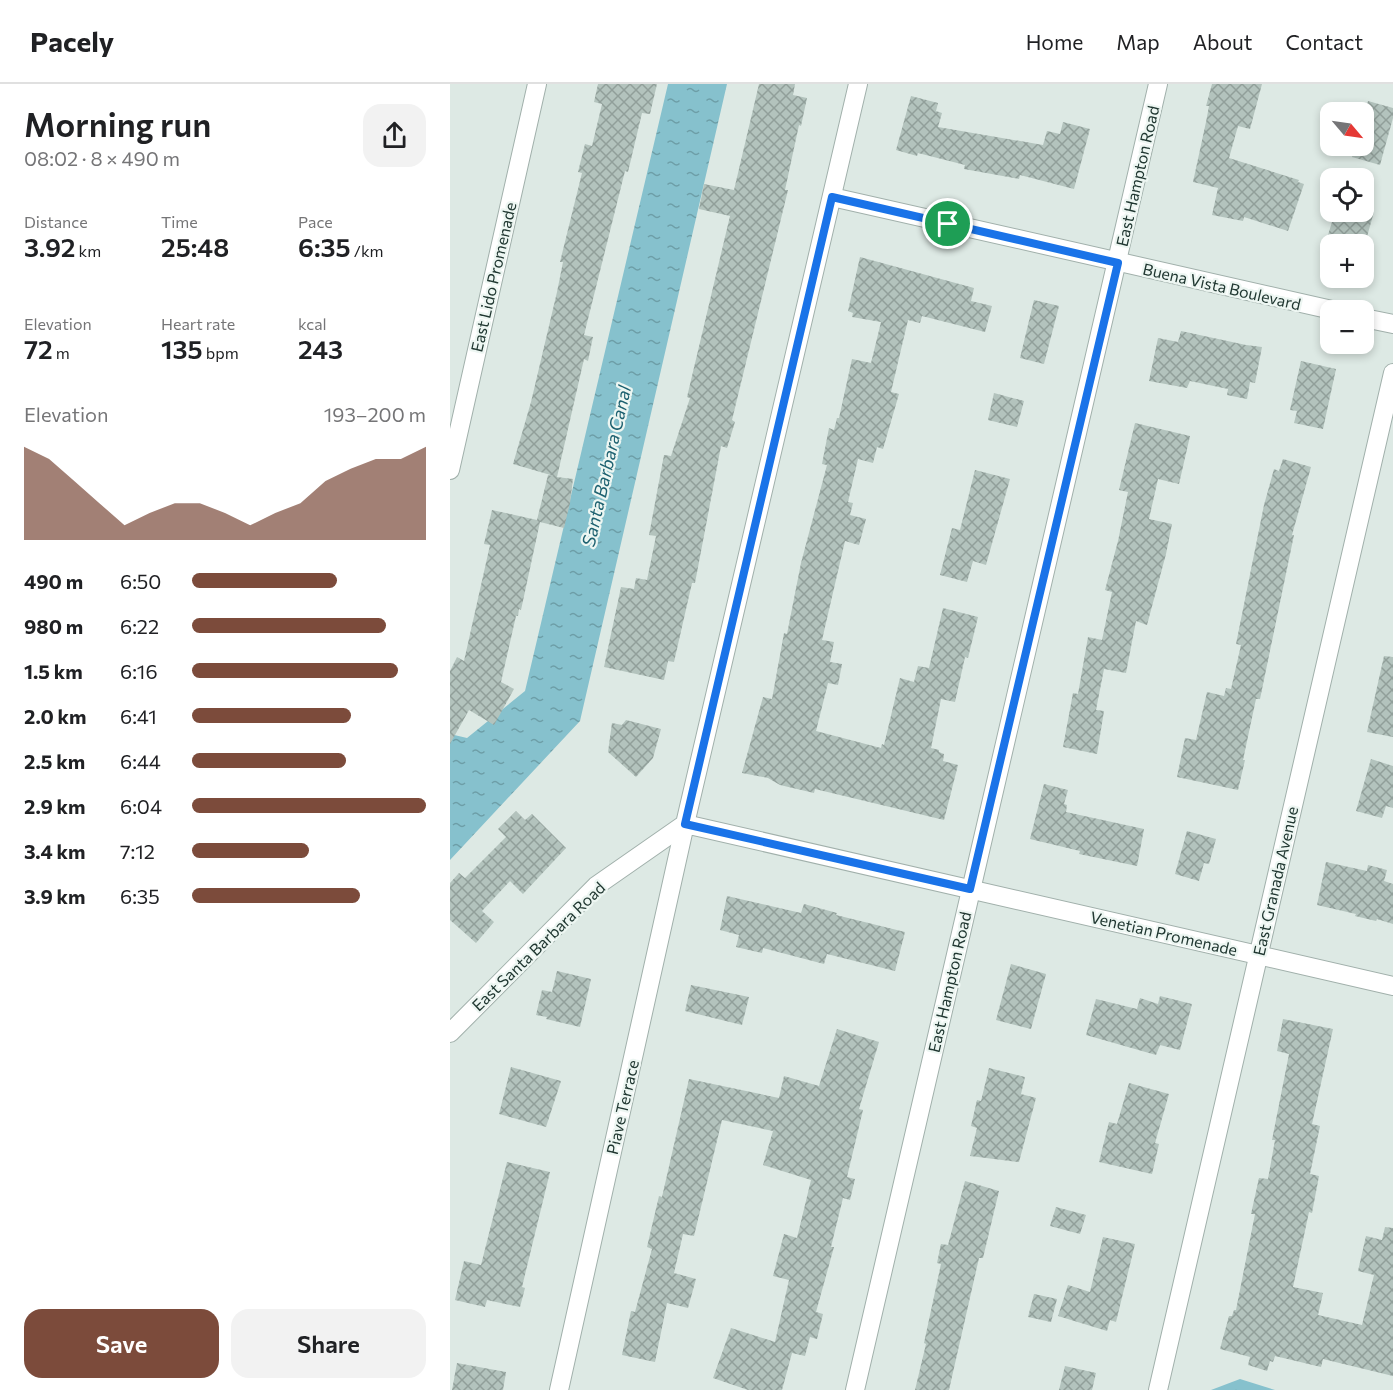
<!DOCTYPE html>
<meta charset="utf-8">
<style>
body{margin:0;font-family:Commissioner,sans-serif;background:#f2f2f2;color:#202124;height:100vh;display:flex;flex-direction:column;font-size:22px;white-space:nowrap}
*{box-sizing:border-box;margin:0}
p{font-size:20px;color:#757577}
.icon{flex:none;width:33px;height:33px;fill:none;stroke:currentColor;stroke-width:2;stroke-linecap:round;stroke-linejoin:round}
.map{position:relative;flex:1;overflow:hidden}
.sheet{display:flex;flex-direction:column;background:#fff;width:450px}
.sheet>*{flex:none}
.needle{width:39px;rotate:119deg}
.controls{position:absolute;left:870px;top:18px;display:grid;gap:12px}
.controls a{display:grid;place-items:center;width:54px;height:54px;border-radius:12px;background:#fff;box-shadow:0 3px 9px #0003;font-size:30px}
.pin{position:absolute;display:grid;place-items:center;width:51px;height:51px;color:#fff;margin:-26px;border:3px solid #fff;border-radius:50%;box-shadow:0 2px 6px #0007}
.round{display:grid;place-items:center;flex:none;width:63px;height:63px;border-radius:18px;background:#f2f2f2}
.head{display:flex;align-items:center;justify-content:space-between;height:102px;padding:0 24px}
h1{font-size:33px;font-weight:600;line-height:45px}
.stats{display:grid;grid-template-columns:repeat(3,1fr);gap:9px;height:102px;padding:6px 24px}
.stats div{display:grid;align-content:center}
.stats b{font-size:26px;font-weight:600}
.stats small{font-size:16px;font-weight:400}
.stats p{font-size:16px}
.chart{height:168px;padding:12px 24px}
.chart p{display:flex;justify-content:space-between}
.chart svg{width:100%;height:108px;margin-top:6px;fill:#7c4b3b;opacity:.7}
.action{display:flex;gap:12px;margin-top:auto;padding:12px 24px}
.action a{flex:1;height:69px;border-radius:18px;background:#7c4b3b;color:#fff;font-size:24px;font-weight:600;line-height:69px;text-align:center}
.action a+a{background:#f2f2f2;color:#202124}
ul{padding:0 24px;list-style:none;font-size:20px}
li{display:grid;grid-template-columns:96px 72px 1fr;align-items:center;height:45px}
li i{height:15px;border-radius:8px;background:#7c4b3b}
header{display:flex;align-items:center;gap:36px;box-sizing:border-box;height:84px;padding:0 30px;background:#fff;border-bottom:2px solid #e0e0e0}
header strong{font-size:28px}
nav{display:flex;gap:33px;margin-inline-start:auto;font-size:21px}
main{display:flex;flex:1;min-height:0}
.map>svg:first-child{display:block}
.water{fill:url(#water-ripples)}
.building{fill:url(#building-cross-hatch)}
.lines{fill:none;stroke-linecap:round;stroke-linejoin:round}
.minor-casing{stroke:#a1b0ab;stroke-width:20}
.minor{stroke:#fff;stroke-width:18}
.route-casing{stroke:#fff;stroke-width:12}
.route{stroke:#1a73e8;stroke-width:8}
.labels{text-anchor:middle;dominant-baseline:central;stroke-width:4.5;stroke-linejoin:round;paint-order:stroke}
.street-label{font-size:16px;fill:#203731;stroke:#edf6f2}
.water-label{font-size:18px;font-style:italic;fill:#1d6170;stroke:#edf6f2}
</style>
<header>
<strong>Pacely</strong>
<nav><a>Home</a><a>Map</a><a>About</a><a>Contact</a></nav>
</header>
<main>
<section class="sheet">
<div class="head"><div><h1>Morning run</h1><p>08:02 · 8 × 490 m</p></div><a class="round"><svg class="icon" aria-label="share" viewBox="0 0 24 24"><path d="M12 15V3M7 8l5-5 5 5M5 13v7h14v-7"/></svg></a></div>
<div class="stats">
<div><p>Distance</p><b>3.92<small> km</small></b></div>
<div><p>Time</p><b>25:48</b></div>
<div><p>Pace</p><b>6:35<small> /km</small></b></div>
</div>
<div class="stats">
<div><p>Elevation</p><b>72<small> m</small></b></div>
<div><p>Heart rate</p><b>135<small> bpm</small></b></div>
<div><p>kcal</p><b>243</b></div>
</div>
<div class="chart"><p><span>Elevation</span>193–200 m</p>
<svg viewBox="0 0 160 44" preserveAspectRatio="none"><path d="M0 44V6L10 11L20 20L30 29L40 38L50 33L60 29L70 29L80 33L90 38L100 33L110 29L120 20L130 15L140 11L150 11L160 6V44z"/></svg>
</div>
<ul>
<li><b>490 m</b>6:50<i style="width:62%"></i></li>
<li><b>980 m</b>6:22<i style="width:83%"></i></li>
<li><b>1.5 km</b>6:16<i style="width:88%"></i></li>
<li><b>2.0 km</b>6:41<i style="width:68%"></i></li>
<li><b>2.5 km</b>6:44<i style="width:66%"></i></li>
<li><b>2.9 km</b>6:04<i style="width:100%"></i></li>
<li><b>3.4 km</b>7:12<i style="width:50%"></i></li>
<li><b>3.9 km</b>6:35<i style="width:72%"></i></li>
</ul>
<div class="action"><a>Save</a><a>Share</a></div>
</section>
<div class="map">
<svg width="943" height="1306" viewBox="0 0 943 1306">
<defs>
<pattern id="water-ripples" width="26" height="14" patternUnits="userSpaceOnUse" patternTransform="scale(1.5)"><rect width="26" height="14" fill="#86c1cd"/><path d="M2 4q2-2 4 0t4 0M15 11q2-2 4 0t4 0" fill="none" stroke="#6d9ea7"/></pattern>
<pattern id="building-cross-hatch" width="8" height="8" patternUnits="userSpaceOnUse" patternTransform="scale(1.5)"><rect width="8" height="8" fill="#b3c3bd"/><path d="M0 0l8 8M0 8l8-8" fill="none" stroke="#919f9a"/></pattern>
</defs>
<rect width="100%" height="100%" fill="#dde9e4"/>
<!-- water -->
<g class="water">
<path d="M218 0H277L130 637 0 776V650L17 654 75 607Z"/>
<path d="M790 1295 825 1306H761Z"/>
</g>
<!-- building -->
<g class="building">
<path d="M148 0H207L200 30 192 29 178 88 175 87 134 251 143 253 138 277 134 275 107 393 123 395 120 419 114 444 90 438 71 526 69 525 68 532H66L51 598 64 605 44 641 19 626 0 660V587L7 573 14 577 40 461 34 460 42 426 87 436 98 391 104 392 63 380 81 318 107 208 113 178H110L132 89 128 88 135 60 142 62 152 20 144 18Z"/>
<path d="M309 0H345L343 11 357 14 351 42 349 41 335 106H338L282 336 285 338 277 364 271 362 245 499H242L224 578 218 577 214 596 154 583 171 503 184 505 186 494 197 496 206 452 199 451 214 371 221 372 240 314 237 313 280 132 249 125 254 100 284 106Z"/>
<path d="M762 0H812L800 45 788 42 779 74 849 96 848 98 854 100 838 147 794 133 793 137 762 131 768 104 743 98 756 38 759 22H756Z"/>
<path d="M461 12 488 19 486 27 492 29 488 43 593 61 597 47 610 50 613 38 640 45 624 105 570 91 569 95 514 85 515 81 468 69 467 72 446 66Z"/>
<path d="M918 17 943 24V34L930 81 902 73 905 62H914V33Z"/>
<path d="M885 128H924L914 163V160H880V162L875 161Z"/>
<path d="M410 173 524 204 521 217 542 222 535 248 472 232 470 239 458 236 441 308 449 310 433 365 427 363 423 379 408 375 398 418 403 419 400 431 416 435 409 461 395 457 372 556 384 558 380 578 392 580 388 601 378 599 366 647 431 664 432 660 434 661 450 594 464 598 468 582 479 584 493 524 528 533 518 574 515 573 505 618 491 615 481 664 489 666V668L494 670 493 677 508 681 494 736 365 705 364 709 330 701 318 694 292 689 313 613 322 615 334 549 337 550 351 479 377 381 372 380 379 344 384 346 387 334H389L402 275 421 279 431 238 402 233 403 229 398 227Z"/>
<path d="M584 216 609 222 594 280 570 274Z"/>
<path d="M731 247 796 261 812 263 805 299 800 298 797 315 777 311 778 305 740 297 737 304 699 297 708 254 728 258Z"/>
<path d="M851 277 886 285 873 345 844 339 847 327 840 326Z"/>
<path d="M544 309 574 317 567 343 538 336Z"/>
<path d="M685 339 740 352 729 400 708 395 699 435 722 440 716 470 697 541 686 537 676 589 654 585 646 626 654 627 647 670 613 663 623 609 628 610 638 553 652 556 662 508 655 506 668 457 678 408 669 406Z"/>
<path d="M833 375 861 383 842 451H844L810 615H806L793 676H795L788 706 727 693 735 654 746 656 757 608 774 612 776 604 781 605 791 561 786 560 814 421 824 385 829 387Z"/>
<path d="M525 386 560 395 536 481 523 477 517 498 490 491 502 444 510 446Z"/>
<path d="M934 572 943 573V653L917 648Z"/>
<path d="M176 636 211 645 203 674 186 693 158 668 162 639 172 641Z"/>
<path d="M921 675 943 682V724L936 722 932 734 906 727Z"/>
<path d="M594 700 618 706 614 720 617 721 616 728 694 745 687 782 629 770 630 767 580 755Z"/>
<path d="M66 727 75 736 82 730 116 764 73 810 60 797 32 827 44 838 26 859 0 836V799L9 789 15 794 56 753 48 745Z"/>
<path d="M737 747 766 755 759 780 754 779 749 797 725 790Z"/>
<path d="M876 778 917 787 918 781 937 786 934 797 943 800V840L927 835 926 837 905 832 906 830 867 821Z"/>
<path d="M277 812 351 829 354 820 387 829 386 831 455 848 445 887 377 870 374 880 313 864 312 869 286 863 289 851 270 846Z"/>
<path d="M561 880 596 890 581 945 546 936Z"/>
<path d="M107 887 141 895 130 943 96 935 97 933 86 931 92 906 102 908Z"/>
<path d="M241 901 299 913 292 941 235 927Z"/>
<path d="M710 912 742 920 730 966 710 961 706 971 636 951 646 915 687 925 690 914 708 920Z"/>
<path d="M833 935 883 945 862 1040 870 1042 860 1090 869 1092 862 1129 859 1128 843 1203 873 1209 868 1231 912 1241 924 1191 908 1187 916 1152 932 1156 935 1143 943 1144V1292L873 1275 871 1283 825 1272 823 1278 820 1277 817 1287 798 1281 800 1273 770 1265 779 1232H782L784 1226H786L805 1130H801L809 1094 818 1095 825 1056H822L839 970 827 967Z"/>
<path d="M387 945 429 958 409 1025 413 1026 397 1093 405 1095 400 1116 393 1114 381 1163H384L366 1228 373 1230 367 1255 360 1253 355 1272 342 1269 332 1306H298L263 1294 281 1244 325 1258 339 1196 323 1192 334 1150 347 1154 361 1096 313 1081 323 1047 272 1036 244 1152 233 1150 224 1189 246 1195 238 1224 217 1219 205 1278 172 1271 181 1227 185 1228 202 1165 197 1163 209 1112 212 1113 239 995 329 1014 334 992 369 1002Z"/>
<path d="M61 983 111 997 96 1043 49 1030Z"/>
<path d="M539 984 575 993 571 1010 586 1014 569 1078 520 1072 527 1044 521 1042 527 1016 531 1017Z"/>
<path d="M679 999 719 1010 705 1059 709 1060 702 1090 649 1078 659 1038 667 1040Z"/>
<path d="M57 1078 100 1088 72 1203 75 1204 70 1223 37 1216 35 1223 5 1216 14 1177 31 1181Z"/>
<path d="M515 1097 549 1107 533 1174H529L499 1306H465L476 1260 474 1259 491 1180 487 1179 491 1160 498 1161Z"/>
<path d="M606 1123 636 1131 630 1150 600 1142Z"/>
<path d="M653 1153 685 1160 666 1238 660 1236 657 1247 608 1232 618 1201 640 1208Z"/>
<path d="M584 1210 607 1215 601 1238 578 1233Z"/>
<path d="M7 1279 56 1288 53 1306H2Z"/>
<path d="M615 1282 646 1289 642 1306H609Z"/>
</g>
<g class="lines">
<!-- minor casing -->
<g class="minor-casing">
<g id="minor">
<path d="M382 113 882 226"/>
<path d="M914 234 943 240"/>
<path d="M0 386 87 0"/>
<path d="M0 949 146 802 235 740 408 0"/>
<path d="M109 1306 235 740 943 902"/>
<path d="M405 1306 708 0"/>
<path d="M708 1306 943 289"/>
</g>
</g>
<!-- minor -->
<use href="#minor" class="minor"/>
</g>
<g class="lines">
<!-- route casing -->
<g class="route-casing">
<path id="route" d="M382 113 668 179 520 805 235 740Z"/>
</g>
<!-- route -->
<use href="#route" class="route"/>
</g>
<g class="labels">
<!-- street labels -->
<g class="street-label">
<text transform="translate(687 92) rotate(-77)">East Hampton Road</text>
<text transform="translate(43 193) rotate(-77)">East Lido Promenade</text>
<text transform="translate(772 202) rotate(13)">Buena Vista Boulevard</text>
<text transform="translate(825 797) rotate(-77)">East Granada Avenue</text>
<text transform="translate(714 849) rotate(13)">Venetian Promenade</text>
<text transform="translate(88 862) rotate(-44)">East Santa Barbara Road</text>
<text transform="translate(499 898) rotate(-77)">East Hampton Road</text>
<text transform="translate(172 1023) rotate(-77)">Piave Terrace</text>
</g>
<!-- water labels -->
<g class="water-label">
<text transform="translate(156 382) rotate(-77)">Santa Barbara Canal</text>
</g>
</g>
</svg>
<div class="controls">
<a><svg class="needle" viewBox="-14 -14 28 28"><path d="M0-13l5 13h-10z" fill="#e53935"/><path d="M0 13l5-13h-10z" fill="#757577"/></svg></a>
<a><svg class="icon" aria-label="locate" viewBox="0 0 24 24"><circle cx="12" cy="12" r="6"/><path d="M12 2v4M12 18v4M2 12h4M18 12h4"/></svg></a>
<a>+</a>
<a>−</a>
</div>
<div class="pin" style="left:498px;top:140px;background:#1e9e55"><svg class="icon" aria-label="arrive" viewBox="0 0 24 24"><path d="M6 21V4h12l-3 4 3 4H6"/></svg></div>
</div>
</main>
